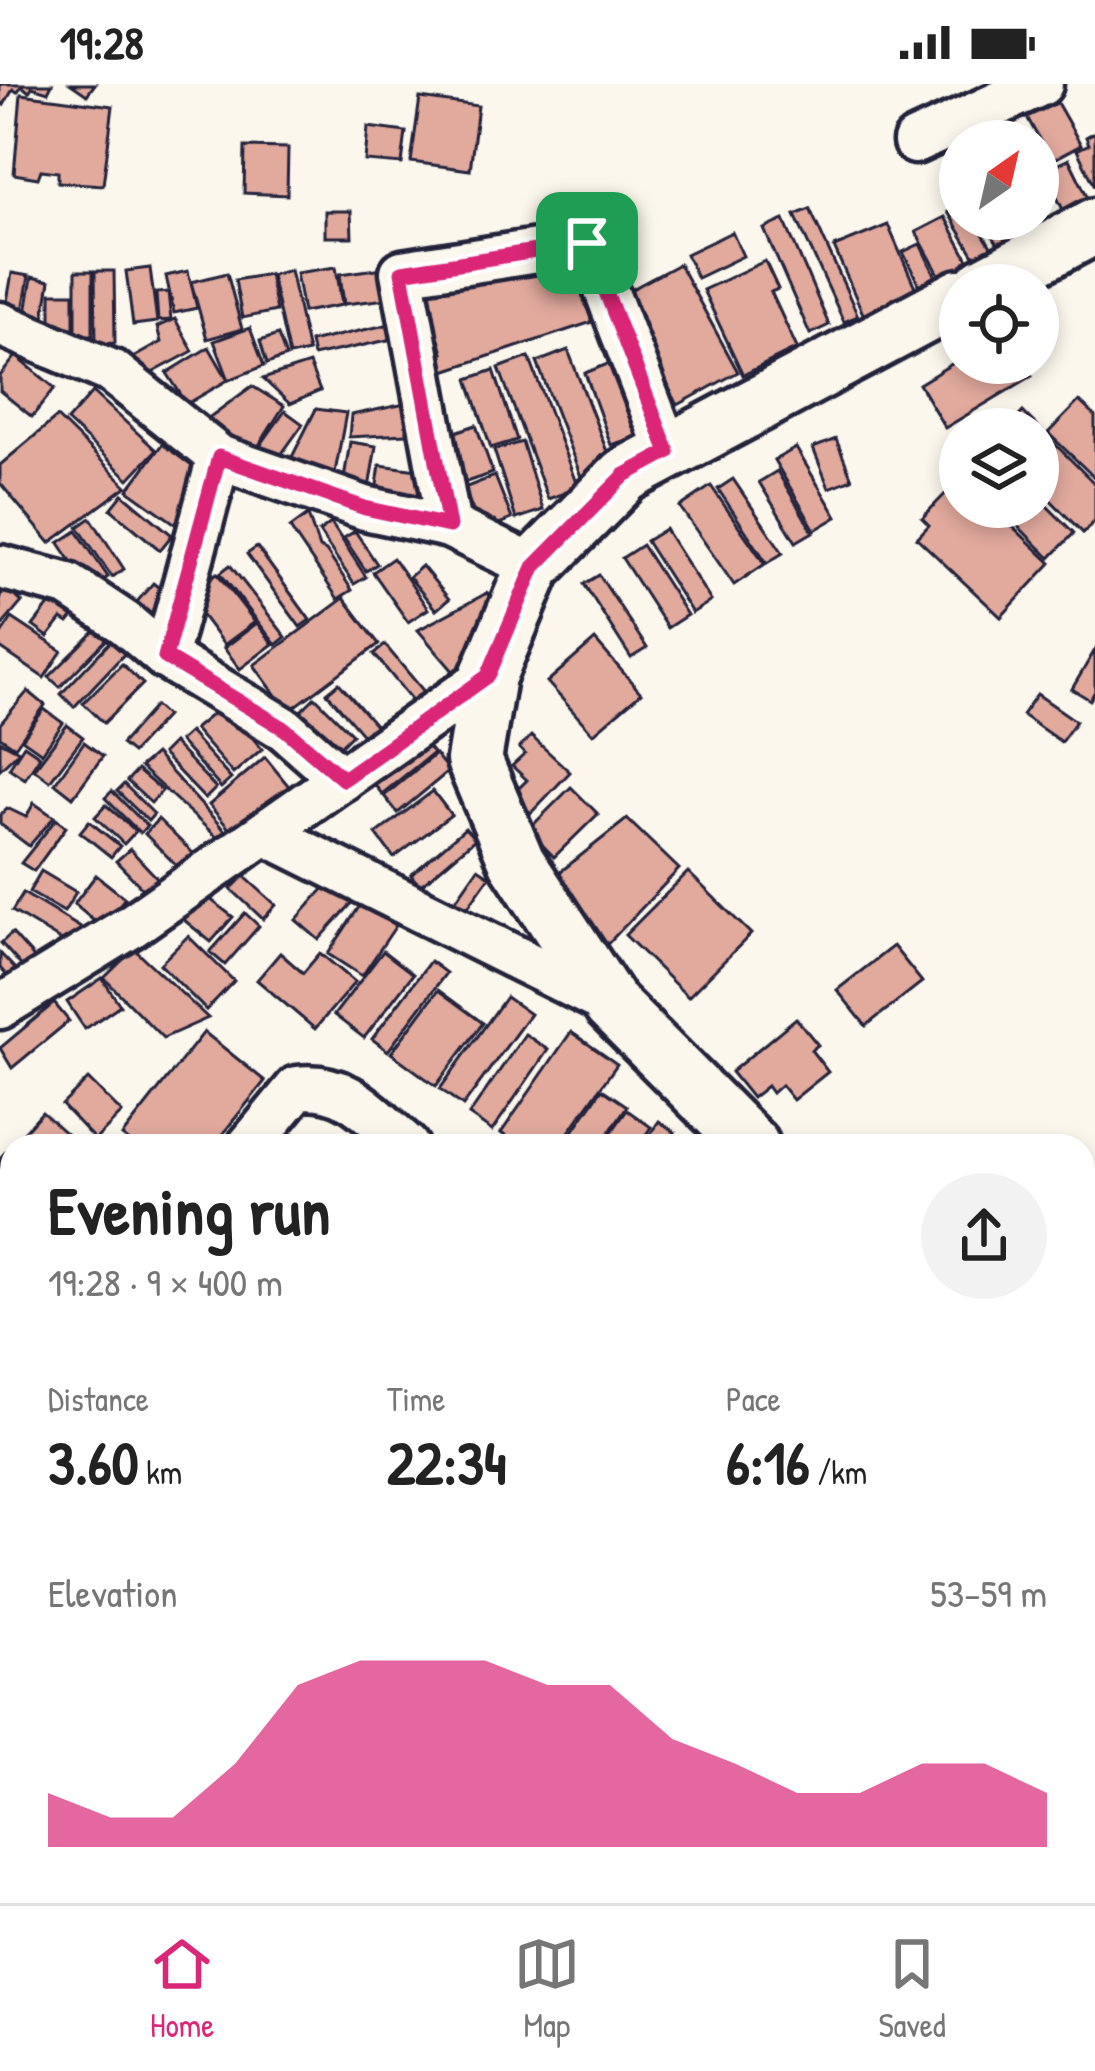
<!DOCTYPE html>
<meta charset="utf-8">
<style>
body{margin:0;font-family:"Patrick Hand",sans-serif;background:#f2f2f2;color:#222;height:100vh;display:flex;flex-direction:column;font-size:45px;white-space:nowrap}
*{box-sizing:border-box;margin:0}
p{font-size:39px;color:#767676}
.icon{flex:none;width:66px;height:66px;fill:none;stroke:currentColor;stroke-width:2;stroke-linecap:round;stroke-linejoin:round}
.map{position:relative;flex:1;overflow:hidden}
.side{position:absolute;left:0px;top:1050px;width:1095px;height:771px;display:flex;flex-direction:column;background:#fff;border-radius:36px 36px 0 0;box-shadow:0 6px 18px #0003}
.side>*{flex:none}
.needle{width:78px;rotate:34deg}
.tools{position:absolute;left:939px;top:36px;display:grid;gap:24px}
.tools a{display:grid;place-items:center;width:120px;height:120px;border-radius:50%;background:#fff;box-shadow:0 6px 18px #0003;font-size:60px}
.pin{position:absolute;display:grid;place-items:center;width:102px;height:102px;color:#fff;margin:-51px;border-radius:24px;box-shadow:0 6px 18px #0006}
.round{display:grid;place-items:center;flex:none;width:126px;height:126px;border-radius:63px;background:#f2f2f2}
.overview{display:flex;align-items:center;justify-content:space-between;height:204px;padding:0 48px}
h1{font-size:66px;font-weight:700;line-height:90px}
.metrics{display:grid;grid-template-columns:repeat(3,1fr);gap:18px;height:204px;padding:12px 48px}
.metrics div{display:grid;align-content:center}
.metrics b{font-size:60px;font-weight:700}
.metrics small{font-size:33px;font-weight:400}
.metrics p{font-size:33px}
.chart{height:336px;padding:24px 48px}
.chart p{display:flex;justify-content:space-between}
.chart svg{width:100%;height:216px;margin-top:12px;fill:#db2777;opacity:.7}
.status{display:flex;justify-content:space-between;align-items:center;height:84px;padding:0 60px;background:#fff;direction:ltr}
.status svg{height:33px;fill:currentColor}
.dock{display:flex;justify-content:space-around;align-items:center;height:168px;border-top:3px solid #e0e0e0;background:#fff;font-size:33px;color:#767676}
.dock a{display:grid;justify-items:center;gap:6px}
.dock .selected{color:#db2777}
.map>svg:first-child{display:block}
.building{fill:#e2a99d;stroke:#22223b;stroke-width:3}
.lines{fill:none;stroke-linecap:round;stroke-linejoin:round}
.minor-casing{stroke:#22223b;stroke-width:51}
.major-casing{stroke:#22223b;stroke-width:63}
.minor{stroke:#fbf7ec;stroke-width:42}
.major{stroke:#fbf7ec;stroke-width:54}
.route-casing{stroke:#fff;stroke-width:24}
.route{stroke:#db2777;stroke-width:15}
</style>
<div class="status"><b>19:28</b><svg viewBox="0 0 49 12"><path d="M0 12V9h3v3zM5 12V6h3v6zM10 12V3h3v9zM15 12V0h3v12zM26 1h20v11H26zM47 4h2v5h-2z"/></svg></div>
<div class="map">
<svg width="1095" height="1819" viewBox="0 0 1095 1819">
<rect width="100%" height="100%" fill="#fbf7ec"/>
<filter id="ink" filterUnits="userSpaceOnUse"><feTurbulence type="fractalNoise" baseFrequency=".00833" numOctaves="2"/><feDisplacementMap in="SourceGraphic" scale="24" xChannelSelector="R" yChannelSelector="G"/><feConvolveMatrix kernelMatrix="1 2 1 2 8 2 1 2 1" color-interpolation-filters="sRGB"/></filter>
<g filter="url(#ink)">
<!-- building -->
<g class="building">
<path d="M0 0H52L48 8 32 3 29 8 22 2 17 8 13 5 4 21 0 17Z"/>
<path d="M71 0H95L87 11Z"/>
<path d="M21 10 113 22 103 101 58 98V88L41 86 38 94 14 90Z"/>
<path d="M420 14 478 22 470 86 411 78Z"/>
<path d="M1056 17 1081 61 1051 77 1027 33Z"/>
<path d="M368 43 406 48 402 80 365 77Z"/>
<path d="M1095 48V102L1077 66 1089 60 1086 53Z"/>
<path d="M960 61V98L943 71Z"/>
<path d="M245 63 288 64 287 111 244 109Z"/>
<path d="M1069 75 1095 128 1070 140 1044 87Z"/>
<path d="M960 121V135H974L996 171 979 180 948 128Z"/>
<path d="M810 125 858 232 844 238 795 131Z"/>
<path d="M325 127H351L352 153H325Z"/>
<path d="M945 133 976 190 947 205 916 148Z"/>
<path d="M983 135H1011L1020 149 999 162Z"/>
<path d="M1014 135H1037L1042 144 1025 154Z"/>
<path d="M784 136 829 241 810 250 764 145Z"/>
<path d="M888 141 918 210 864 232 834 163Z"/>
<path d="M732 148 743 172 697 194 686 170Z"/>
<path d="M920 160 944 209 927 217 903 168Z"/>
<path d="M765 177 778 205 771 208 797 264 743 291 703 206Z"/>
<path d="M571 178 592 238 426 293 422 274 443 269 424 204 465 190 468 201Z"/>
<path d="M679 180 738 288 678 321 619 212Z"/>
<path d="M336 183 342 221 303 228 296 189Z"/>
<path d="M391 183 396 214 344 220 340 190Z"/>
<path d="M150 184 157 238 133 241 126 187Z"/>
<path d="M290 186 308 268 289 272 271 191Z"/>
<rect x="76" y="187" width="17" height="64"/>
<path d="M95 187H114L115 259 96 260Z"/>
<path d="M188 187 197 224 174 229 166 192Z"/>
<path d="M12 189 29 192 23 226 6 223Z"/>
<path d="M227 189 242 245 207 255 191 198Z"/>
<path d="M269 190 276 227 242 234 235 196Z"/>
<path d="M32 193 50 197 44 233 26 229Z"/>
<path d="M168 208 171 236 158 237 156 209Z"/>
<rect x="51" y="209" width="23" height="35"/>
<path d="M175 235 193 267 139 296 129 276 161 258 157 243Z"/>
<path d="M399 238 402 253 313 272 310 258Z"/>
<path d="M250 244 264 282 229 296 214 257Z"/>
<path d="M278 251 286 273 267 280 260 257Z"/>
<path d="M209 263 228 296 187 320 167 289Z"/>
<path d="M568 266 616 391 585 403 537 278Z"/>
<path d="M16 272 55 304 32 333 0 307V292Z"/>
<path d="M529 273 578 404 548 415 499 284Z"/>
<path d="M960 275V279H1024L1032 292 945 344 919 300Z"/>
<path d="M615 277 642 351 611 361 585 289Z"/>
<path d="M309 280 320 307 290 320 263 295Z"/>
<path d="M494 286 517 356 491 364 468 295Z"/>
<path d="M252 302 284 322 254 369 207 335Z"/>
<path d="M93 308 156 366 129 395 67 337Z"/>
<path d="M420 317 426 349 349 353 351 331Z"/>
<path d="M1079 317 1095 332V394L1048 349Z"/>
<path d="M316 325 346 329 332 405 286 385Z"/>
<path d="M285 327 303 340 273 382 255 369Z"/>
<path d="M1023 328 1095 400V437L1083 449 1038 403V345H1007Z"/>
<path d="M57 333 127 402 50 459 0 399V381Z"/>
<path d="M476 341 493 389 460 400 444 352Z"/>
<path d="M836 355 852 395 829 404 813 364Z"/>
<path d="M350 358 376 362 368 410 342 406Z"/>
<path d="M522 358 543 426 516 435 494 366Z"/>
<path d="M162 360 206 392 180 443 128 406Z"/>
<path d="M796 364 837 433 815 446 774 376Z"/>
<path d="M380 381 433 388 430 414 376 407Z"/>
<path d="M777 387 813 448 796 458 759 398Z"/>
<path d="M495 392 512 435 481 447 464 404Z"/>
<path d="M733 395 783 469 767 479 718 405Z"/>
<path d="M711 402 765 480 734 501 680 423Z"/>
<path d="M951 404 960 409V423H992L1051 479 1001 533 917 454 929 441 922 434Z"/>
<path d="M123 410 172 451 160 466 111 425Z"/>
<path d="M1038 413 1074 449 1050 474 999 423H1038Z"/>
<path d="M308 431 319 464 326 467 352 506 338 515 290 444Z"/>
<path d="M91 434 124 485 112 493 78 443Z"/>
<path d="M331 439 366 493 354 500 319 448Z"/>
<path d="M665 445 711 517 692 529 646 457Z"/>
<path d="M77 447 108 493 90 505 59 459Z"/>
<path d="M355 447 377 480 366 487 344 454Z"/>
<path d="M642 461 687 531 667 544 622 474Z"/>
<path d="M257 463 310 536 300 543 247 470Z"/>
<path d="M393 474 428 525 408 538 373 488Z"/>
<path d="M230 481 286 553 276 561 220 489Z"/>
<path d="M422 482 449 515 436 526 409 493Z"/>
<path d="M217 489 255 538 224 561 187 512Z"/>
<path d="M599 491 647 564 631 574 584 500Z"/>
<path d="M153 499 178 520 155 547 130 526Z"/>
<path d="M6 504 22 518 0 544V512Z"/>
<path d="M59 508 80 524 68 539 62 535 48 553 33 542Z"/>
<path d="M487 509 504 537 484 566 453 587 418 546Z"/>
<path d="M344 514 379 560 288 628 254 581Z"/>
<path d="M12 534 62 567 44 594 0 564V552Z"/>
<path d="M107 535 118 544 60 603 49 593Z"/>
<path d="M257 539 273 560 240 585 224 564Z"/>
<path d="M114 554 127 567 74 623 61 610Z"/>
<path d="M595 556 641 609 593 650 547 598Z"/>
<path d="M385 561 426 610 414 619 374 570Z"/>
<path d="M1095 566V607L1090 616 1072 605Z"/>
<path d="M122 580 143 600 104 639 83 619Z"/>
<path d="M339 599 377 643 365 653 327 609Z"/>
<path d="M28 607 45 621 15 663 0 653V640Z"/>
<path d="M1037 610 1076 637 1061 658 1022 631Z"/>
<path d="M315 613 352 650 330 672 293 635Z"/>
<path d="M224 620 262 665 233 690 194 645Z"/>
<path d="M155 622 166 632 132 669 121 660Z"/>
<path d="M44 625 63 639 42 669 22 655Z"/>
<path d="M67 641 83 653 50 697 34 685Z"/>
<path d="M189 648 231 695 221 704 179 657Z"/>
<path d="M419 652 433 669 382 710 368 693Z"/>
<path d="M531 652 570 688 531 729 512 711 527 696 512 682 525 670 519 664Z"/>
<path d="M0 657 19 667 0 685Z"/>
<path d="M84 658 103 672 73 713 55 699Z"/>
<path d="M173 659 216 704 205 715 162 670Z"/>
<path d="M24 661 40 672 25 695 9 684Z"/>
<path d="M155 670 227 749 220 756 140 683Z"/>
<path d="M435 670 449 687 398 729 384 712Z"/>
<path d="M265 673 292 706 236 753 209 721Z"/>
<path d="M137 686 162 707 151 719 127 697Z"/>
<path d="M124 700 154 730 148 737 117 707Z"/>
<path d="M571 703 598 730 554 773 528 746Z"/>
<path d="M112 707 147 742 140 749 105 714Z"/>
<path d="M433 707 451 731 394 774 376 750Z"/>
<path d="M34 719 54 733 29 762 0 740V731L7 724 26 733Z"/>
<path d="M106 721 136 747 124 760 95 733Z"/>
<path d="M56 735 66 743 34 787 21 779Z"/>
<path d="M158 735 200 776 186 791 145 750Z"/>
<path d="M627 735 679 785 596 872 555 792Z"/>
<path d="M89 737 120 762 111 773 80 748Z"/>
<path d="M465 744 475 755 420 802 411 791Z"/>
<path d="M130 765 159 796 146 808 116 777Z"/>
<path d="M478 784 490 792 455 841 444 833Z"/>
<path d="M41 787 76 808 64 828 29 808Z"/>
<path d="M688 788 751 850 688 913 625 851Z"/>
<path d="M96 791 125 814 101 843 74 820Z"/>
<path d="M244 792 276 821 263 835 231 805Z"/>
<path d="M331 796 355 816 319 856 296 836Z"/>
<path d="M23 809 81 844 70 862 12 827Z"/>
<path d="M205 811 233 833 211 858 184 836Z"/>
<path d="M363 817 397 840 362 892 328 870Z"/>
<path d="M245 829 259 842 225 881 210 868Z"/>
<path d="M12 849 38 878 27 888 1 859Z"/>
<path d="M188 852 234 897 206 926 160 880Z"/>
<path d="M893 862 922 898 866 942 837 906Z"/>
<path d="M134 865 208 934 163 954 104 894Z"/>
<path d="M383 867 413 890 364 954 334 931Z"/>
<path d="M0 869 19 889 11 896 0 884Z"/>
<path d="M280 869 303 889 320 869 355 898 315 945 257 896Z"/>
<path d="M430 877 446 889 388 967 372 955Z"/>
<path d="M102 894 120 921 85 945 67 918Z"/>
<path d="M438 906 483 939 436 1002 391 969Z"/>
<path d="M506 913 530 930 463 1022 440 1005Z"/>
<path d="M54 919 69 937 12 984 0 964Z"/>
<path d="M796 934 818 961 811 966 828 988 793 1016 781 1001 772 1009 767 1002 752 1014 731 988Z"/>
<path d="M204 948 265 997 213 1062H135L122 1052Z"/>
<path d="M571 948 617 980 559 1062H520L501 1049Z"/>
<path d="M525 950 548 966 492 1047 469 1031Z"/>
<path d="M88 995 122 1029 95 1056 62 1021Z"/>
<path d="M602 1005 627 1022 600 1062H563Z"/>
<path d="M627 1026 651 1043 638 1062H602Z"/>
<path d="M42 1028 80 1062H12V1119L0 1108V1074Z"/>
<path d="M659 1037 675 1048 665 1062H642Z"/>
<path d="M0 1176 12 1189V1221L0 1234Z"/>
<path d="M1095 1178V1266L1085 1282 1083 1197Z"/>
<path d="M5 1242 12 1247V1275L0 1267V1250Z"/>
<path d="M0 1274 12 1283V1308L0 1300Z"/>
<path d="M0 1303 12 1311V1321L0 1339Z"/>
<path d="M2 1389 12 1397V1430L0 1421Z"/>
<path d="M1083 1621 1095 1631 1092 1658 1083 1651Z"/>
<path d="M1091 1725 1095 1728V1759L1083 1750V1736Z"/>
<path d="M1083 1758 1095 1767V1807L1083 1798Z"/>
<path d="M634 1809H676L687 1819H625Z"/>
<path d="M788 1809H826L839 1819H795L786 1812Z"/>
<path d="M877 1809H919L931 1819H888Z"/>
<path d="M924 1809H969L962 1819H937Z"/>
</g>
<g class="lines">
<!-- minor casing -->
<g class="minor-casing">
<g id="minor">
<path d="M915 58 1041 0"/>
<path d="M0 240 113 288 219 373 365 424 449 442 534 483"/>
<path d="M449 442 402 188 588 159 668 368"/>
<path d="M0 483 68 501 125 539 165 573 285 645 342 695"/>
<path d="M165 573 219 373"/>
<path d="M265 749 611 921"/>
<path d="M0 923 130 843 488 592"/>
<path d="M249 1062 297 1004C347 998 371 1031 407 1062"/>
<path d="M0 1360 12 1345"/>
<path d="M0 1555 12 1561"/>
<path d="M1083 1703 1095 1710"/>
<path d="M281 1809 300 1819"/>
<path d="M524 1809 541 1819"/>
<path d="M732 1819 741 1809"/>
<path d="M982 1819 991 1809"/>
</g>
</g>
<!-- major casing -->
<g class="major-casing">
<g id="major">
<path d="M984 201 1095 142"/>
<path d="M752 1062 611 921 517 778 474 676 488 592 534 483 625 391 960 213"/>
<path d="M1083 1399 1095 1409"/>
</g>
</g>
<!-- minor -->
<use href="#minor" class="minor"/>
<!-- major -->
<use href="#major" class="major"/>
</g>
</g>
<g class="lines" filter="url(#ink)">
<!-- route casing -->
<g class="route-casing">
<path id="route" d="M587 159 668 368 625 391 534 483 488 592 343 695 285 645 165 573 219 373 365 424 449 442 402 188Z"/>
</g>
<!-- route -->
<use href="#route" class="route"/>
</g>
</svg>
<div class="tools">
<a><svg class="needle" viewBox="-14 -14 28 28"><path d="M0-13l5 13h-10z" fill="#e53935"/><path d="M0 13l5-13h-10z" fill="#767676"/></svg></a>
<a><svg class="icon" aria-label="locate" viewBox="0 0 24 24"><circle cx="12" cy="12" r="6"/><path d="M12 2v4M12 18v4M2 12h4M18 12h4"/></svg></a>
<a><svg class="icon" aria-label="layers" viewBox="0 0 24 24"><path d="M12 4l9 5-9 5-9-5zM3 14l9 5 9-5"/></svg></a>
</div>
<div class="pin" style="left:587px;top:159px;background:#1e9e55"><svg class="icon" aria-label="arrive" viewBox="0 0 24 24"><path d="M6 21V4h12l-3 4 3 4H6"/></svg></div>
<section class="side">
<div class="overview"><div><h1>Evening run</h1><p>19:28 · 9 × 400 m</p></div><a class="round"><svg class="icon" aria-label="share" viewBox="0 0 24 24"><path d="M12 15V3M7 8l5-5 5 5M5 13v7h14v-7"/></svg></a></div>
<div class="metrics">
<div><p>Distance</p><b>3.60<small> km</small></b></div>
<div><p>Time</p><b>22:34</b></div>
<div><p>Pace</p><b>6:16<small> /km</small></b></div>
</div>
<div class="chart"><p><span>Elevation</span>53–59 m</p>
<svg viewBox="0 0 160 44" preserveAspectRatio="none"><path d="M0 44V33L10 38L20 38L30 27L40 11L50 6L60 6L70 6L80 11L90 11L100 22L110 27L120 33L130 33L140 27L150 27L160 33V44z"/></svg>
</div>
</section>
</div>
<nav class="dock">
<a class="selected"><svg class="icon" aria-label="home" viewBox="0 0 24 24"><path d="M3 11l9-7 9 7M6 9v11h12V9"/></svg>Home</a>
<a><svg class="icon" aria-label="map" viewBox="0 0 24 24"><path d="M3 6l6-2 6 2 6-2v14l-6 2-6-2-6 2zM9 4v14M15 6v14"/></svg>Map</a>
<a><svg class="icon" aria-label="saved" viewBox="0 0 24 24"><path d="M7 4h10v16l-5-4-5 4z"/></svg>Saved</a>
</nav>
